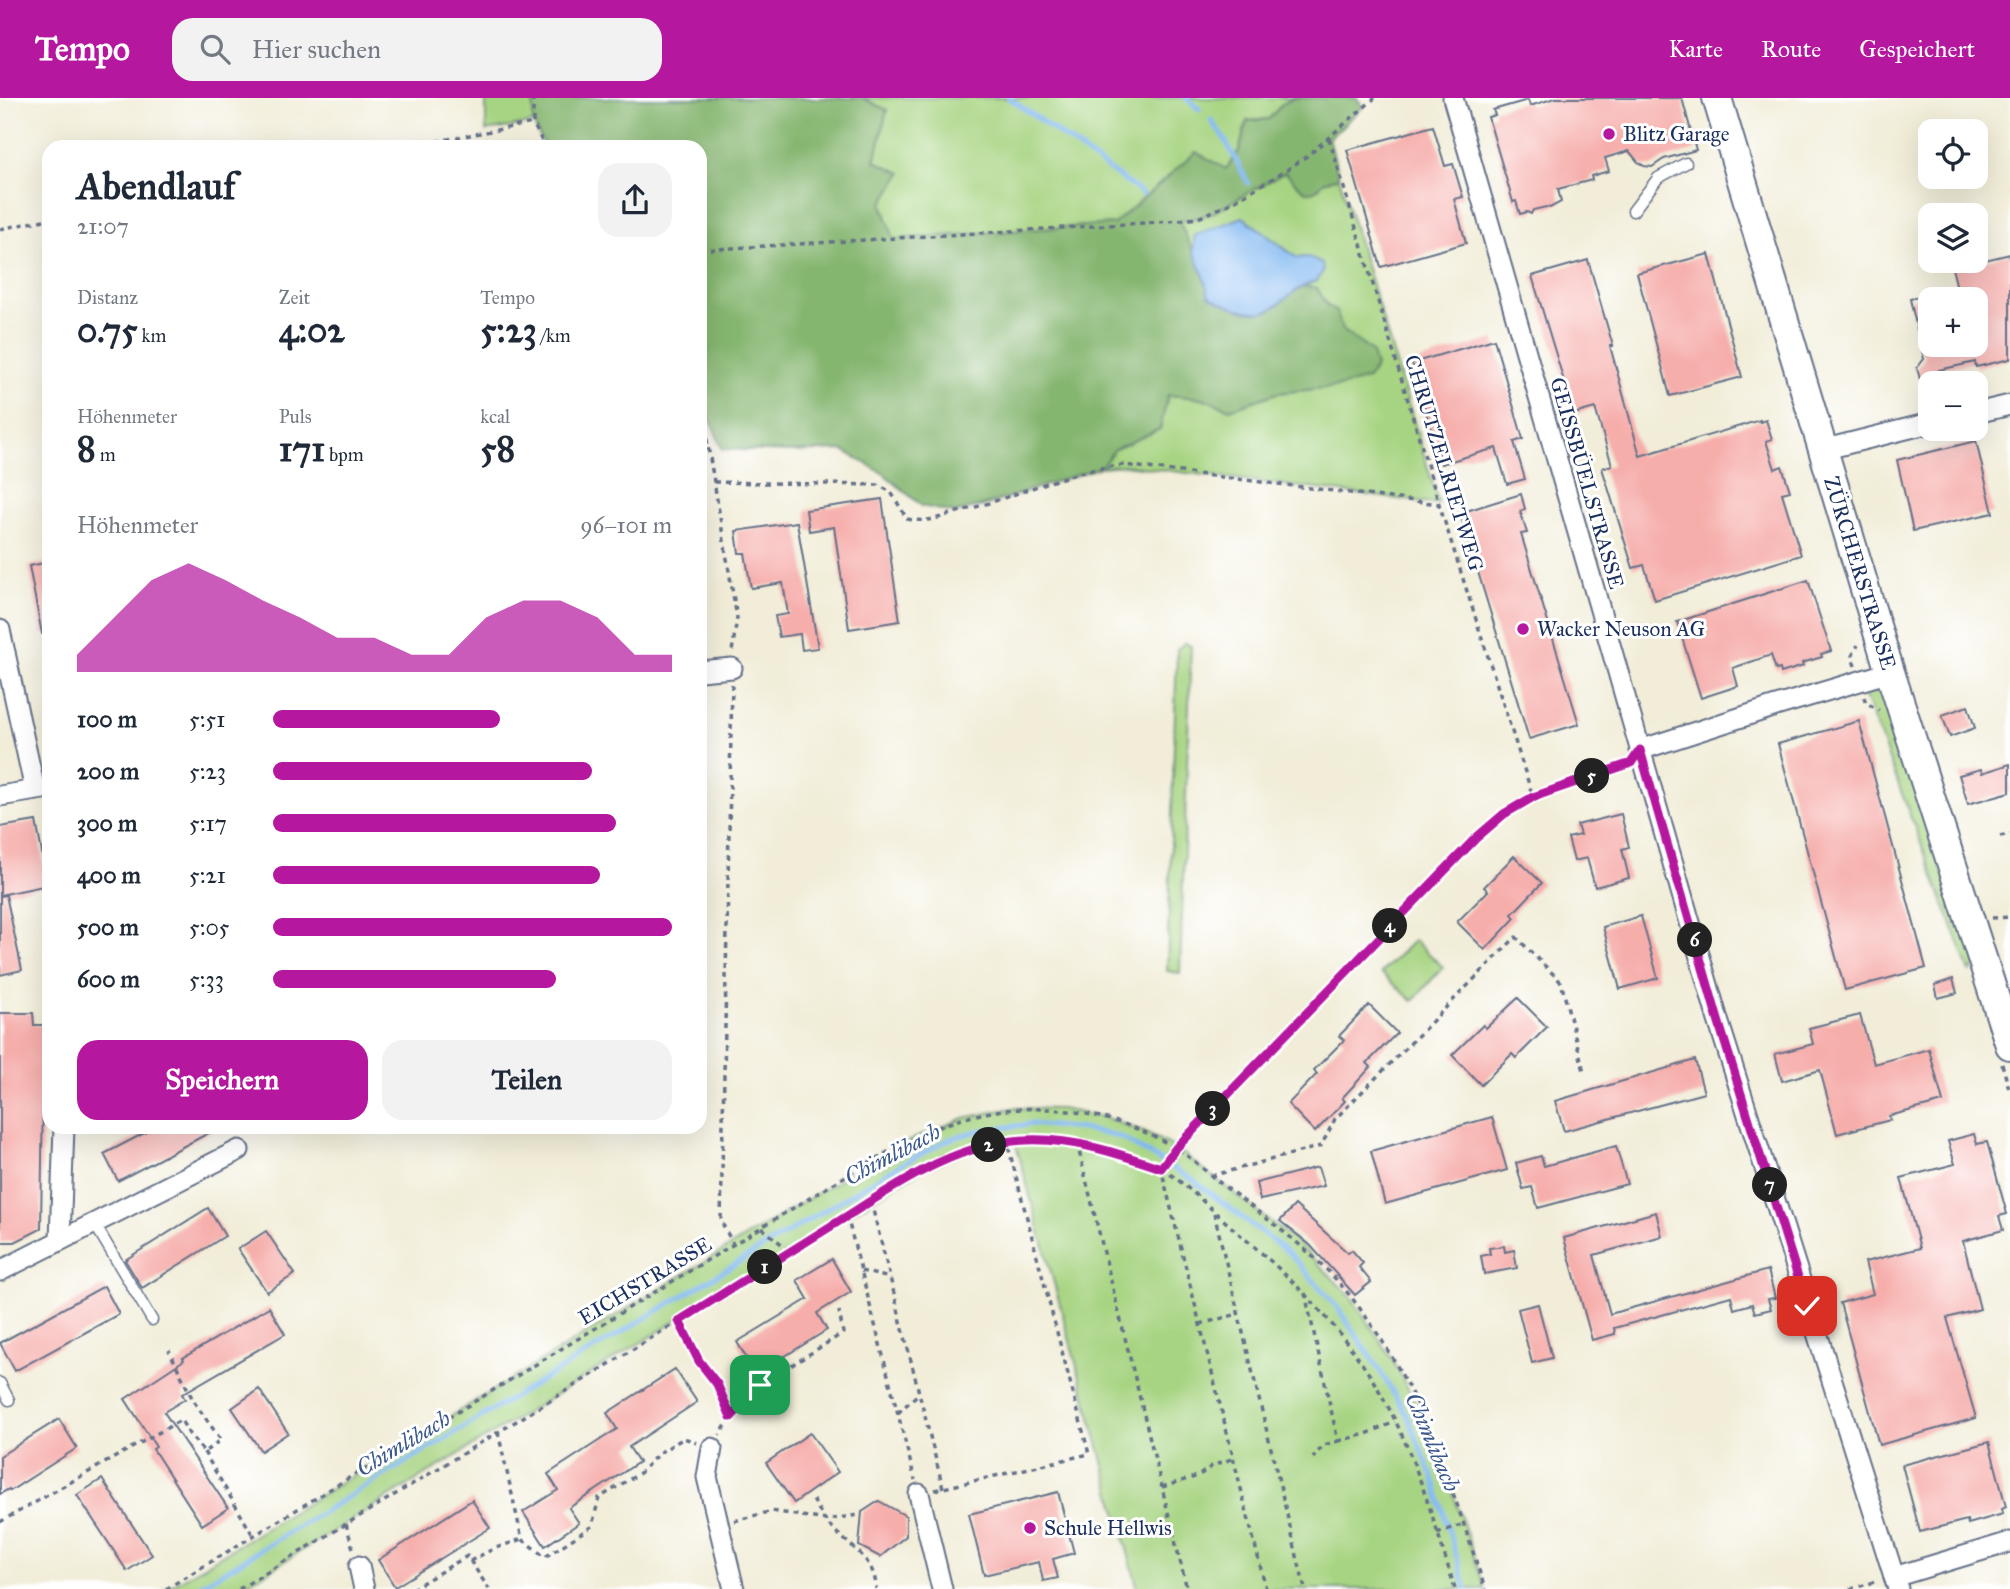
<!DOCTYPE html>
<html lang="de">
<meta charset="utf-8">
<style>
body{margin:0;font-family:"IM FELL Great Primer",serif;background:#f2f2f3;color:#1f2937;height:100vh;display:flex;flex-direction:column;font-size:26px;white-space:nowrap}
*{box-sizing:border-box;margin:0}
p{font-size:23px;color:#747a83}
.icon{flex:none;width:38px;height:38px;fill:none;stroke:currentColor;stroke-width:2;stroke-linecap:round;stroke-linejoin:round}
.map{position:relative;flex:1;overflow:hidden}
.details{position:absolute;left:42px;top:42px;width:665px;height:994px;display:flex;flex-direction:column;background:#fff;border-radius:21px;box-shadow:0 7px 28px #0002}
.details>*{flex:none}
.controls{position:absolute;left:1918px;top:21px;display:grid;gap:14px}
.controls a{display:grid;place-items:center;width:70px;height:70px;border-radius:14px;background:#fff;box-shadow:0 7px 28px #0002;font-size:35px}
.pin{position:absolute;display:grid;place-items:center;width:60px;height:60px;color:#fff;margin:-30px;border-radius:14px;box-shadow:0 4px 10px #0006}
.km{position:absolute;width:35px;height:35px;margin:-18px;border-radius:50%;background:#222;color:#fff;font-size:19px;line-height:35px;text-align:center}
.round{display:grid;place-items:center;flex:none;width:74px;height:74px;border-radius:21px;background:#f2f2f3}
.overview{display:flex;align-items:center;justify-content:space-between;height:119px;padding:0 35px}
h1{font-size:38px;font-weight:800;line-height:52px}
.stats{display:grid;grid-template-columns:repeat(3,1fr);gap:10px;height:119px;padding:7px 35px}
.stats div{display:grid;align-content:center}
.stats b{font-size:35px;font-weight:800}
.stats small{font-size:19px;font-weight:400}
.stats p{font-size:19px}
.chart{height:196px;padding:14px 35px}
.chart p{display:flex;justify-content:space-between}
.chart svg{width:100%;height:126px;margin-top:7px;fill:#b5179e;opacity:.7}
.primary-button{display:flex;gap:14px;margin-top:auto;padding:14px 35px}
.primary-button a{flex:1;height:80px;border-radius:21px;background:#b5179e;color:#fff;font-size:28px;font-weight:800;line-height:80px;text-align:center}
.primary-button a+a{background:#f2f2f3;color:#1f2937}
ul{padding:0 35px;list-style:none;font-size:23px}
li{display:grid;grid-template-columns:112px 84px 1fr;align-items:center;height:52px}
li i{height:18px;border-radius:9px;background:#b5179e}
header{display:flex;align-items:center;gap:42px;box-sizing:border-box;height:98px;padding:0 35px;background:#b5179e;color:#fff}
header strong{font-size:33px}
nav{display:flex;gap:38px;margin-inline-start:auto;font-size:24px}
.search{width:490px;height:63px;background:#f2f2f3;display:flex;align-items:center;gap:18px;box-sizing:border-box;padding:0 24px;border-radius:21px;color:#747a83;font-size:26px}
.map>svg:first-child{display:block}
.green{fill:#a7d482;stroke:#618270;stroke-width:2}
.forest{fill:#85b670;stroke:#507267;stroke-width:2}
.water{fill:#81b8f1;stroke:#4e74a8;stroke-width:2}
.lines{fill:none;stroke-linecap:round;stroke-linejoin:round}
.stream{stroke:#81b8f1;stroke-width:5}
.building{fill:#f6aeab}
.service-casing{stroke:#667289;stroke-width:13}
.minor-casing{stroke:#667289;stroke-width:23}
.secondary-casing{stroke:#667289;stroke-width:32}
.path{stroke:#667289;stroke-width:3.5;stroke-dasharray:5 5;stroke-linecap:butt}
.service{stroke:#fff;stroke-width:10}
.minor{stroke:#fff;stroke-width:19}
.secondary{stroke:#fff;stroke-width:28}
.route-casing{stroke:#fff;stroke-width:14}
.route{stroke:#b5179e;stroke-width:9}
.poi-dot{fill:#b5179e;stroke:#fff;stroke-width:2.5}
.labels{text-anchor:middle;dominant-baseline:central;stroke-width:6;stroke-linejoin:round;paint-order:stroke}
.poi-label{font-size:21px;fill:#1b2f5e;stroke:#fff;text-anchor:start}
.street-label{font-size:21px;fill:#1b2f5e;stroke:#fff}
.water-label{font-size:23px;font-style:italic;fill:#3a588a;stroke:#fff}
</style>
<header>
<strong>Tempo</strong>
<div class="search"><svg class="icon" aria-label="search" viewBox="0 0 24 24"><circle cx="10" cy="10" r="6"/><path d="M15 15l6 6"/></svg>Hier suchen</div>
<nav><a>Karte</a><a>Route</a><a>Gespeichert</a></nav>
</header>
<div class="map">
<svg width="2010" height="1491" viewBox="0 0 2010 1491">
<rect width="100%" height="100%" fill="#fff"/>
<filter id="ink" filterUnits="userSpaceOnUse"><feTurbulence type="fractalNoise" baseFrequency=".0143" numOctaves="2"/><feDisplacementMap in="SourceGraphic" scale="14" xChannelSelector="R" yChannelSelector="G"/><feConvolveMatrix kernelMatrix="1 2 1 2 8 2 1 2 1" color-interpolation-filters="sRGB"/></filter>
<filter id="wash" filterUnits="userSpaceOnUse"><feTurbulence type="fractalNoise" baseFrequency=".00686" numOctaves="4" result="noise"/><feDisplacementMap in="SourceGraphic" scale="28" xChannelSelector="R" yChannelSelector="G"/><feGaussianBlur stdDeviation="1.57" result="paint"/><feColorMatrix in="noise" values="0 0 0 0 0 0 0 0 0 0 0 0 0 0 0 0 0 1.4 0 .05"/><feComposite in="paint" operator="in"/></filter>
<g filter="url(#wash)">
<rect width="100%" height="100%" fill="#f1edd8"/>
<!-- green -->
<g class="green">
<path d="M486 0H533V25L486 33Z"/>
<path d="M862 0H1294L1282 6 1269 21 1247 23 1239 53 1226 71 1214 114 1285 73 1323 84 1339 79 1439 406 1124 367 1101 369 1115 351 1160 331 1167 297 1202 300 1230 311 1277 295 1343 288 1301 188 1318 182 1308 159 1297 160 1243 119 1193 153 1203 175 1114 126 894 142 882 106 875 63 887 12Z"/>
<path d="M1185 545 1191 548 1180 875 1167 873 1177 551Z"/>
<path d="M1890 574 1982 860 1970 874 1859 583Z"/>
<path d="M1414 842 1443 869 1413 903 1381 875Z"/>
<path d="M1013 1010 1061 1011 1104 1019 1144 1034 1176 1050 1299 1146 1351 1199 1386 1251 1419 1311 1446 1374 1485 1491H1138L1015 1043 971 1051 919 1074 239 1491H166L864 1067 913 1041 964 1020Z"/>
</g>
<!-- forest -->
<path class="forest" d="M533 0H862L887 12 875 63 902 75 882 106 894 141 1114 126 1196 54 1226 71 1239 53 1247 23 1269 21 1282 6 1294 0H1357L1363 9 1329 40 1339 79 1323 84C1310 106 1297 86 1285 74L1214 114 1198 120 1179 123 1203 175 1209 198 1268 213 1301 188 1317 190 1327 207 1336 213 1343 233 1371 253 1376 268 1368 281 1343 288 1277 295 1230 311 1202 300 1168 297 1160 331 1115 351 1101 369 983 408 954 415 922 408 884 376 842 352 790 354 722 351 700 295V49H545L533 25Z"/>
<!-- water -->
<path class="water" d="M1243 119 1297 160 1308 159 1322 166 1323 173 1317 183C1295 189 1290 200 1271 211 1254 220 1224 206 1209 198L1203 175 1193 153 1195 137Z"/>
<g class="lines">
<!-- stream -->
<g class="stream">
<path d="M1009 0 1143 96"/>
<path d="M1186 0 1199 11"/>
<path d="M1211 22 1224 40 1248 85"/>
<path d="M195 1491 900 1067 950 1041 977 1033 1032 1026 1082 1031 1120 1039 1193 1082 1290 1156 1337 1209 1375 1265 1407 1317 1434 1382 1466 1491"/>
</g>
</g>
<g id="blocks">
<!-- building -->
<g class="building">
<path d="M1555 0H1682L1696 52 1664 61 1652 69 1644 68 1638 64 1629 53 1605 60 1609 73 1591 78 1592 82 1558 91 1561 104 1550 110 1546 109 1533 112 1531 116 1527 114 1520 116 1516 103 1513 104 1488 19 1495 17 1493 12 1528 2 1530 8Z"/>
<path d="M1433 28 1445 68 1453 66 1463 99 1454 101 1466 145 1381 169 1347 52Z"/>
<path d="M1709 156 1742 279 1670 298 1637 175Z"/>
<path d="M2010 156V261L1976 269 1975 264 1939 272 1942 285H1921L1917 270 1924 261 1910 201 1930 196V247H1976V201H1931V196L1957 190 1952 170Z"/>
<path d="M1588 162 1613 248H1610L1640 358 1760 322V324L1766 322 1772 341 1766 343 1775 371 1782 368 1790 393 1782 395 1801 457 1655 502 1644 467 1633 470 1602 370 1612 367 1595 310 1574 316 1532 178Z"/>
<path d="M1494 241 1523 341 1514 344 1525 381 1507 386 1496 350 1441 366 1412 265Z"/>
<path d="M1976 343 1993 415 1913 433 1897 362Z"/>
<path d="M1521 396 1525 411 1520 413 1527 435 1521 436 1579 626 1529 641 1460 415Z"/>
<path d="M882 401 900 523 849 531 834 429 809 433 806 412Z"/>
<path d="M797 424 818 550 802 552 800 536 779 539 775 518 788 516 783 485 751 490 745 455H739L736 433Z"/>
<path d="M49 464V535L42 536 29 468Z"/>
<path d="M1808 482 1831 553 1821 556 1822 559 1802 565 1803 568 1781 575 1780 571 1776 572 1771 557 1733 570 1738 588 1701 600 1677 524Z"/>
<path d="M1968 608 1975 630 1950 639 1942 617Z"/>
<path d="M1859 623 1926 870 1845 892 1778 646Z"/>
<path d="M2010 666V694L1968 706 1959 677 1981 671 1982 675Z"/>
<path d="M1621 716 1629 749 1622 751 1629 780 1595 789 1587 760 1574 763 1568 740 1580 737 1577 727Z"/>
<path d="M36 723 48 787 0 797V729Z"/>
<path d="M1514 758 1542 785 1512 816 1515 820 1485 852 1457 824 1488 793 1484 789Z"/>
<path d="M6 797 22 872 0 877V798Z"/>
<path d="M1641 818 1658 880 1620 891 1603 829Z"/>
<path d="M1953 881 1957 895 1938 900 1935 887Z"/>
<path d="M1518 900 1547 929 1516 960 1512 956 1481 987 1452 957 1483 927 1486 930Z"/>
<path d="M1369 907 1397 935 1367 965 1371 969 1342 1000 1345 1003 1315 1034 1288 1006 1317 976 1314 972 1344 942 1339 938Z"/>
<path d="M0 915H33L34 927H44L41 1131 15 1144H0Z"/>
<path d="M1860 917 1874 966 1929 951 1943 1004 1889 1018 1890 1022 1837 1036 1820 972 1782 983 1775 956 1813 946 1809 930Z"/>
<path d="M1695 962 1704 995 1564 1033 1555 1003Z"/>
<path d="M1492 1019 1507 1072 1385 1106 1371 1053Z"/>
<path d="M156 1029H220L118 1083 104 1056Z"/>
<path d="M1974 1036 1977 1046 1987 1044 2007 1116 1999 1118 2003 1132 1963 1143 1980 1211 1947 1220 1976 1320 1879 1347 1840 1205 1873 1196 1865 1164 1920 1150 1901 1080 1955 1066 1948 1043Z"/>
<path d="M1616 1048 1627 1086 1538 1110 1532 1089 1523 1091 1516 1065 1541 1058 1544 1068Z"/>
<path d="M1318 1069 1324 1088 1260 1102 1256 1085Z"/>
<path d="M1295 1107 1348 1155 1352 1152 1363 1165 1359 1169 1371 1184 1355 1197 1310 1147 1280 1123Z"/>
<path d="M208 1110 225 1138 142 1190 125 1162Z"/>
<path d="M1656 1114 1662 1138 1594 1157 1610 1216 1768 1172 1775 1200 1768 1201 1771 1211 1755 1215 1752 1206 1734 1211 1731 1198 1614 1230 1615 1236 1592 1242 1564 1140Z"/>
<path d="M266 1133 295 1176 267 1194 238 1151Z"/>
<path d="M1504 1148 1505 1154 1514 1152 1517 1170 1484 1176 1481 1158 1490 1156 1489 1150Z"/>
<path d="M832 1161 851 1194 817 1215 827 1232 756 1276 737 1244 808 1201 797 1182Z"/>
<path d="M104 1188 119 1216 15 1273 0 1245Z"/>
<path d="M1538 1206 1552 1260 1532 1265 1518 1211Z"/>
<path d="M269 1209 285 1236 182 1296 185 1301 164 1314 228 1410 202 1427 153 1351 156 1349 125 1301 184 1262 183 1260Z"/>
<path d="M675 1271 697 1304 629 1349 639 1364 569 1410 579 1425 545 1448 523 1414 558 1392 548 1376 617 1331 607 1315Z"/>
<path d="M259 1291 288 1335 261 1353 232 1310Z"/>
<path d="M59 1321 77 1350 10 1393 9 1391 0 1396V1358Z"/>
<path d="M810 1335 838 1374 794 1405 766 1365Z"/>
<path d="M1989 1344 2006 1409 2002 1411 2003 1416 1968 1426 1967 1422 1920 1434 1902 1367Z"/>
<path d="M102 1381 152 1457 127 1473 77 1397Z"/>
<path d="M1058 1394 1074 1455 1053 1461 1058 1480 1043 1483 1039 1464 984 1477 969 1416Z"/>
<path d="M472 1402 490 1430 395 1489 378 1462Z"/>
<path d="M879 1403 906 1418V1438L880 1459 859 1448 862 1414Z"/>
</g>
</g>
</g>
<g filter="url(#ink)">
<use href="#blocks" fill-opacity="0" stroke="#667289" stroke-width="2"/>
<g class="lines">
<!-- service casing -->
<g class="service-casing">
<g id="service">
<path d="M1633 113 1658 80 1686 65"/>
<path d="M94 1125 152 1222"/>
<path d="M0 1285 9 1302"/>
</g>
</g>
<!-- minor casing -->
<g class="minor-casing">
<g id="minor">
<path d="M1453 0 1718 922 1898 1491"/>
<path d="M1976 315 2010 307"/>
<path d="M1822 352 1930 325"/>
<path d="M0 532 5 555"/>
<path d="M0 556 5 555 35 692"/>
<path d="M700 573 732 570"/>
<path d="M1640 652 1776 608 1890 574"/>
<path d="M0 698 49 690"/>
<path d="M60 1142 64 1029"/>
<path d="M0 1173 239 1052"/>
<path d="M712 1350 707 1379 734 1491"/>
<path d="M919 1396 942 1491"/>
<path d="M359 1468 364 1491"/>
<path d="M1894 1479 2010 1444"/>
</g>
</g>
<!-- secondary casing -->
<g class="secondary-casing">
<path id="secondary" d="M1717 0 1890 574 2010 947"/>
</g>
<!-- path -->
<g class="path">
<path d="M533 0V25L545 49"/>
<path d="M1329 40 1439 406 1533 699"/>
<path d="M407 49 533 25"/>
<path d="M0 131 49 121"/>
<path d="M700 152 1159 124 1198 120 1229 106 1285 73 1307 58 1375 0"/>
<path d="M700 301 737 520 732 554"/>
<path d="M714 384 878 387 891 394 907 421C931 425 939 419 961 413 1014 400 1069 371 1124 367L1439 406"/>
<path d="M1855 568 1852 558 1858 547"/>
<path d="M732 586 721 1123 734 1148"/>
<path d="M1864 599 1866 605 1879 612"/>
<path d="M2000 738 2010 736"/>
<path d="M1992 820 2010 819"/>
<path d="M2002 966 2010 994"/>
<path d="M1077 1045 1187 1491"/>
<path d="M1211 1078 1321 1048 1335 1021 1516 839 1561 884 1584 973"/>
<path d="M871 1104 943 1390"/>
<path d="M1214 1115 1305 1491"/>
<path d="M847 1118 915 1382"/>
<path d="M762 1130 790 1153"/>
<path d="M861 1173 890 1180"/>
<path d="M1305 1195 1338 1343 1324 1347 1313 1360"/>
<path d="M679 1223 699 1263 717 1286 731 1319 720 1337"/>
<path d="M1200 1226 1238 1216"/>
<path d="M898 1315 919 1295"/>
<path d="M731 1319 760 1287 843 1235 839 1213"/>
<path d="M498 1334 522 1441 545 1459 592 1428 599 1400 640 1375 659 1355 684 1340 697 1345"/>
<path d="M1338 1343 1366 1336 1395 1324"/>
<path d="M204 1354 254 1439"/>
<path d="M1162 1389 1198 1378 1212 1368 1234 1360"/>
<path d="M935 1392 1089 1356 1007 1044"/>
<path d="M813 1402C819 1411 824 1423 832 1430 850 1449 876 1461 876 1491"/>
<path d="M734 1423 772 1413 826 1422 858 1417"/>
<path d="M0 1424 181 1322 189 1336 204 1354 221 1342 194 1304 169 1252"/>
<path d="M346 1426 354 1454"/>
<path d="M1437 1435 1464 1426"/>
<path d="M470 1463 493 1451 522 1441"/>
<path d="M166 1491 864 1067C896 1050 929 1030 965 1020 1034 1000 1112 1013 1174 1049 1193 1060 1210 1078 1228 1091 1271 1124 1317 1156 1351 1199 1419 1284 1452 1389 1485 1491"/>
<path d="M239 1491 548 1304 919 1074C988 1038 1039 1035 1113 1054 1128 1058 1150 1063 1163 1071 1192 1091 1217 1117 1244 1140 1299 1186 1350 1239 1385 1303 1417 1361 1435 1427 1455 1491"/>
<path d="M412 1491 467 1458 489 1491"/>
<path d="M1266 1491 1161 1070 1176 1050 1476 740 1504 716 1533 699 1627 666"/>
<path d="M1850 1491 1878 1483"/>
</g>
<!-- service -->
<use href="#service" class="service"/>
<!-- minor -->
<use href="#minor" class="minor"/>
<!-- secondary -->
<use href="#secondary" class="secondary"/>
</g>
</g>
<g class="lines" filter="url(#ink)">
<!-- route casing -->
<g class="route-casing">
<path id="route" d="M760 1287 731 1319 717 1286 699 1263 679 1223C729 1192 778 1161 828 1130 890 1092 951 1045 1026 1042 1073 1040 1117 1055 1161 1070L1176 1050 1476 740 1504 716 1533 699 1631 665 1640 652 1718 922 1807 1208"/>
</g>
<!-- route -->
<use href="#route" class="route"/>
</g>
<!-- markers -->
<g class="poi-dot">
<circle cx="1609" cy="36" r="7"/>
<circle cx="1523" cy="531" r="7"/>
<circle cx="1030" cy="1430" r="7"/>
</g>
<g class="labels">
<!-- poi labels -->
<g class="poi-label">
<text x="1623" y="36">Blitz Garage</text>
<text x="1537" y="531">Wacker Neuson AG</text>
<text x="1044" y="1430">Schule Hellwis</text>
</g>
<!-- street labels -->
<g class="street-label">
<text transform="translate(1444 365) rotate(73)">CHRUTZELRIETWEG</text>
<text transform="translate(1587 385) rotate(74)">GEISSBÜELSTRASSE</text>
<text transform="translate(1860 475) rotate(73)">ZÜRCHERSTRASSE</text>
<text transform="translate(645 1183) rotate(-31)">EICHSTRASSE</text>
</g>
<!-- water labels -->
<g class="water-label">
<text transform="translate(892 1056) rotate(-28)">Chimlibach</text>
<text transform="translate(1433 1344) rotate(67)">Chimlibach</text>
<text transform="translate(403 1345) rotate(-31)">Chimlibach</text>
</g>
</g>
</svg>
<div class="controls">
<a><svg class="icon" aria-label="locate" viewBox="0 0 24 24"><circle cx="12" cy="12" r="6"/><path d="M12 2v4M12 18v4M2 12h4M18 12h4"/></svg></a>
<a><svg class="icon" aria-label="layers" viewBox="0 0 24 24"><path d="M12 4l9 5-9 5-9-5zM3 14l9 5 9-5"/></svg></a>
<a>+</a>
<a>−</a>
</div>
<div class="pin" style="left:760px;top:1287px;background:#1e9e55"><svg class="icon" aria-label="arrive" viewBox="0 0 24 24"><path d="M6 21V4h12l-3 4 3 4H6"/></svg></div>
<div class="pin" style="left:1807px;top:1208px;background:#d93025"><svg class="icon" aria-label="check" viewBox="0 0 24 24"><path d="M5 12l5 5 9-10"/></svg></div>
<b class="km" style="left:765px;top:1169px">1</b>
<b class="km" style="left:989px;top:1047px">2</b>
<b class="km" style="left:1213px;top:1011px">3</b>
<b class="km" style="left:1390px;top:828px">4</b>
<b class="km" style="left:1592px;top:678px">5</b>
<b class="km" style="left:1695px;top:842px">6</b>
<b class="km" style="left:1770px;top:1087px">7</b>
<section class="details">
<div class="overview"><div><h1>Abendlauf</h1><p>21:07</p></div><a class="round"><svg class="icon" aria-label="share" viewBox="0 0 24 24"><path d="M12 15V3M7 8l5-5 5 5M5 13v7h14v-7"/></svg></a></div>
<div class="stats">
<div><p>Distanz</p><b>0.75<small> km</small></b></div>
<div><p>Zeit</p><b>4:02</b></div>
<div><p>Tempo</p><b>5:23<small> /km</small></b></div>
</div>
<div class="stats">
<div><p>Höhenmeter</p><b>8<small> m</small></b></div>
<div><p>Puls</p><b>171<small> bpm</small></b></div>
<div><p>kcal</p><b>58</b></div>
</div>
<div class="chart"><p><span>Höhenmeter</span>96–101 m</p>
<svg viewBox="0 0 160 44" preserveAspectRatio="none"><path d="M0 44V38L10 25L20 12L30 6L40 12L50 19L60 25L70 32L80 32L90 38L100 38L110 25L120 19L130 19L140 25L150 38L160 38V44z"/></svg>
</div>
<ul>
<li><b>100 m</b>5:51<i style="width:57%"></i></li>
<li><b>200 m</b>5:23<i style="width:80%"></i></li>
<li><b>300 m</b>5:17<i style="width:86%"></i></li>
<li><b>400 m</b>5:21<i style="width:82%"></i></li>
<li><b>500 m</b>5:05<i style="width:100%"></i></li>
<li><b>600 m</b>5:33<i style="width:71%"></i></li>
</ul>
<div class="primary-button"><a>Speichern</a><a>Teilen</a></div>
</section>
</div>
